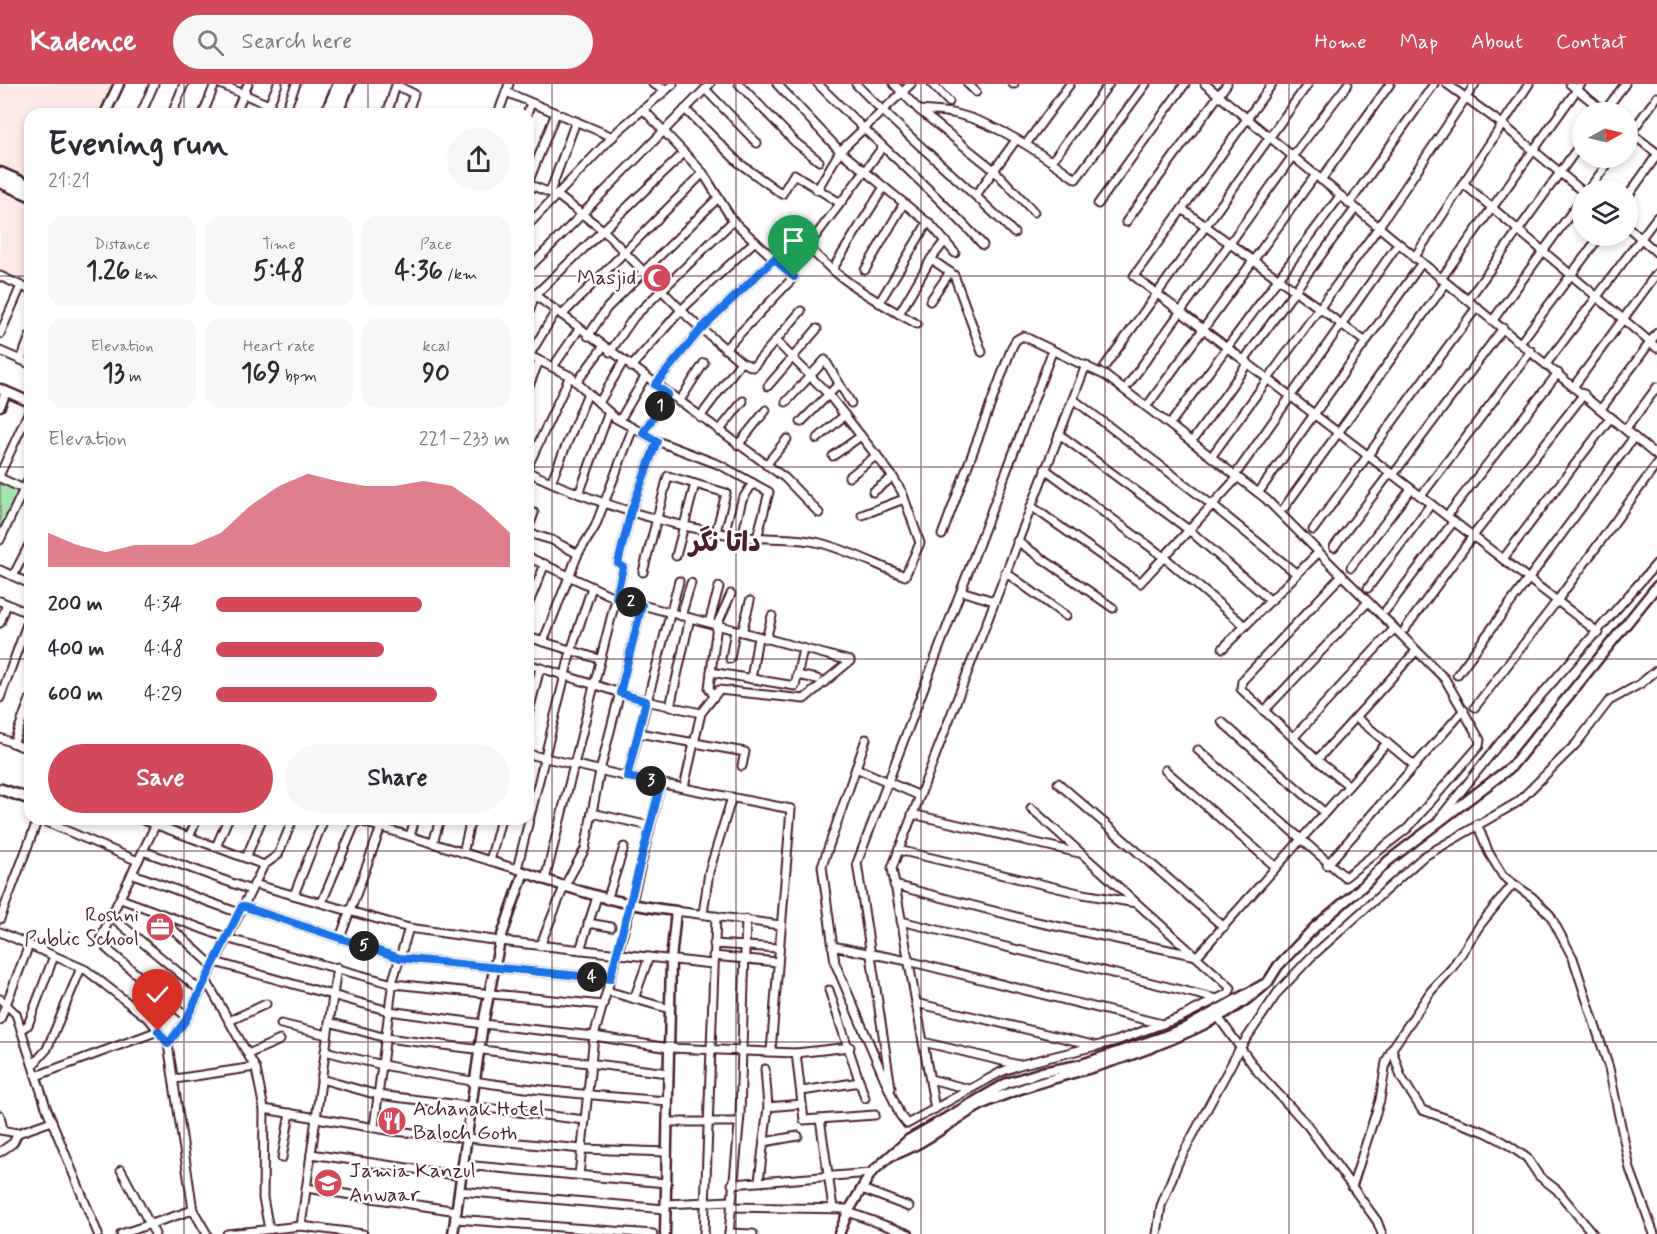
<!DOCTYPE html>
<meta charset="utf-8">
<style>
body{margin:0;font-family:Mynerve,"Playpen Sans Arabic",sans-serif;background:#f7f7f7;color:#2b2b33;height:100vh;display:flex;flex-direction:column;font-size:22px;white-space:nowrap}
*{box-sizing:border-box;margin:0}
p{font-size:20px;color:#7c7c81}
.icon{flex:none;width:33px;height:33px;fill:none;stroke:currentColor;stroke-width:2;stroke-linecap:round;stroke-linejoin:round}
.map{position:relative;flex:1;overflow:hidden}
.drawer{position:absolute;left:24px;top:24px;width:510px;height:717px;display:flex;flex-direction:column;background:#fff;border-radius:18px;box-shadow:0 3px 9px #0003}
.drawer>*{flex:none}
.needle{width:39px;rotate:82deg}
.buttons{position:absolute;left:1572px;top:18px;display:grid;gap:12px}
.buttons a{display:grid;place-items:center;width:66px;height:66px;border-radius:50%;background:#fff;box-shadow:0 3px 9px #0003;font-size:30px}
.pin{position:absolute;display:grid;place-items:center;width:51px;height:51px;color:#fff;margin:-62px -26px;border-radius:50% 50% 50% 0;rotate:-45deg;box-shadow:0 0 6px #0007}
.pin .icon{rotate:45deg}
.km{position:absolute;width:30px;height:30px;margin:-15px;border-radius:50%;background:#222;color:#fff;font-size:16px;line-height:30px;text-align:center}
.round{display:grid;place-items:center;flex:none;width:63px;height:63px;border-radius:32px;background:#f7f7f7}
.head{display:flex;align-items:center;justify-content:space-between;height:102px;padding:0 24px}
h1{font-size:33px;font-weight:800;line-height:45px}
.figures{display:grid;grid-template-columns:repeat(3,1fr);gap:9px;height:102px;padding:6px 24px}
.figures div{display:grid;align-content:center;border-radius:15px;background:#f7f7f7;text-align:center}
.figures b{font-size:26px;font-weight:800}
.figures small{font-size:16px;font-weight:400}
.figures p{font-size:16px}
.chart{height:168px;padding:12px 24px}
.chart p{display:flex;justify-content:space-between}
.chart svg{width:100%;height:108px;margin-top:6px;fill:#d1495b;opacity:.7}
.button{display:flex;gap:12px;margin-top:auto;padding:12px 24px}
.button a{flex:1;height:69px;border-radius:36px;background:#d1495b;color:#fff;font-size:24px;font-weight:800;line-height:69px;text-align:center}
.button a+a{background:#f7f7f7;color:#2b2b33}
ul{padding:0 24px;list-style:none;font-size:20px}
li{display:grid;grid-template-columns:96px 72px 1fr;align-items:center;height:45px}
li i{height:15px;border-radius:8px;background:#d1495b}
header{display:flex;align-items:center;gap:36px;box-sizing:border-box;height:84px;padding:0 30px;background:#d1495b;color:#fff}
header strong{font-size:28px}
nav{display:flex;gap:33px;margin-inline-start:auto;font-size:21px}
.search{width:420px;height:54px;background:#f7f7f7;display:flex;align-items:center;gap:15px;box-sizing:border-box;padding:0 21px;border-radius:33px;color:#7c7c81;font-size:22px}
.map>svg:first-child{display:block}
.built{fill:#fbeae6}
.green{fill:#a5e5ad;stroke:#78826c;stroke-width:1.5}
.lines{fill:none;stroke-linecap:round;stroke-linejoin:round}
.minor-casing{stroke:#4a1f2b;stroke-width:11}
.tertiary-casing{stroke:#4a1f2b;stroke-width:13}
.secondary-casing{stroke:#4a1f2b;stroke-width:14}
.primary-casing{stroke:#4a1f2b;stroke-width:15}
.minor{stroke:#fff;stroke-width:7}
.tertiary{stroke:#fff;stroke-width:8}
.secondary{stroke:#fff;stroke-width:9}
.primary{stroke:#fff;stroke-width:10}
.route-casing{stroke:#fff;stroke-width:12}
.route{stroke:#1a73e8;stroke-width:8}
.grid{fill:none;stroke:#4a1f2b;stroke-width:1.5;stroke-opacity:0.55}
.labels{text-anchor:middle;dominant-baseline:central;stroke-width:5;stroke-linejoin:round;paint-order:stroke}
.poi-label{font-size:21px;fill:#4a1f2b;stroke:#fff;text-anchor:end}
.district-label{font-size:27px;font-weight:bold;fill:#4a1f2b;stroke:#fff}
</style>
<header>
<strong>Kadence</strong>
<div class="search"><svg class="icon" aria-label="search" viewBox="0 0 24 24"><circle cx="10" cy="10" r="6"/><path d="M15 15l6 6"/></svg>Search here</div>
<nav><a>Home</a><a>Map</a><a>About</a><a>Contact</a></nav>
</header>
<div class="map">
<svg width="1657" height="1150" viewBox="0 0 1657 1150">
<rect width="100%" height="100%" fill="#fff"/>
<filter id="ink" filterUnits="userSpaceOnUse"><feTurbulence type="fractalNoise" baseFrequency=".0167" numOctaves="2"/><feDisplacementMap in="SourceGraphic" scale="12" xChannelSelector="R" yChannelSelector="G"/><feConvolveMatrix kernelMatrix="1 2 1 2 8 2 1 2 1" color-interpolation-filters="sRGB"/></filter>
<g filter="url(#ink)">
<!-- built -->
<g class="built">
<path d="M0 0H114L101 30H30V93L0 81Z"/>
<path d="M0 107 30 119V201L0 189Z"/>
</g>
<!-- green -->
<path class="green" d="M0 394 23 405 0 453Z"/>
<g class="lines">
<!-- minor casing -->
<g class="minor-casing">
<g id="minor">
<path d="M220 0 269 21"/>
<path d="M653 0 666 6"/>
<path d="M739 0 795 58 819 77"/>
<path d="M777 0 840 67 932 142 955 169"/>
<path d="M818 0C872 55 932 104 983 161"/>
<path d="M856 0C906 53 963 97 1014 149"/>
<path d="M894 0 919 26C931 27 945 27 957 30 1001 41 1040 69 1076 95L1146 0"/>
<path d="M932 0 949 18"/>
<path d="M968 0 976 8"/>
<path d="M1013 0H1014"/>
<path d="M1205 0 1657 372"/>
<path d="M1272 0 1134 192 1599 549"/>
<path d="M1447 0 1502 40 1582 107"/>
<path d="M1570 0 1605 28"/>
<path d="M705 5 757 59"/>
<path d="M506 8 613 53"/>
<path d="M643 25 703 89 733 137 794 193 725 265"/>
<path d="M685 25 739 79 782 110 794 90 840 119"/>
<path d="M919 26 994 86 1034 128"/>
<path d="M1604 28 1625 0"/>
<path d="M141 30 154 0"/>
<path d="M172 30 184 0"/>
<path d="M203 30 215 0"/>
<path d="M235 30 248 0"/>
<path d="M265 30 278 0"/>
<path d="M284 30 296 0"/>
<path d="M387 30 396 1 414 10 407 30"/>
<path d="M498 30 509 0"/>
<path d="M527 30 531 19"/>
<path d="M1628 47 1657 69"/>
<path d="M1628 53 1657 13"/>
<path d="M1026 60 1070 0"/>
<path d="M882 64 808 162C837 196 878 218 917 240"/>
<path d="M1052 77 1109 0"/>
<path d="M1321 96 1390 0"/>
<path d="M528 99 556 29"/>
<path d="M1463 99 1657 264"/>
<path d="M528 100 558 112 603 146 689 234 741 278 753 283 801 227"/>
<path d="M817 106 840 67 911 0"/>
<path d="M1588 106 1612 74"/>
<path d="M550 108 576 37"/>
<path d="M976 111 1016 56"/>
<path d="M1628 112 1657 71"/>
<path d="M1098 120 1185 0"/>
<path d="M1349 120 1434 0"/>
<path d="M1182 125 1366 258"/>
<path d="M1126 138 1227 0"/>
<path d="M528 141 619 46 673 0"/>
<path d="M1628 143 1657 169"/>
<path d="M1414 174 1529 0"/>
<path d="M931 175 954 191 982 268"/>
<path d="M528 185 710 0"/>
<path d="M832 186 884 103"/>
<path d="M865 186 904 119"/>
<path d="M0 192 30 206"/>
<path d="M1441 195 1581 0"/>
<path d="M528 206 785 394 819 429"/>
<path d="M1468 216 1582 58"/>
<path d="M930 217 950 188"/>
<path d="M879 219 928 138"/>
<path d="M899 230 931 175 945 157"/>
<path d="M528 231 535 211 684 69"/>
<path d="M562 231 703 89"/>
<path d="M1493 236 1582 114"/>
<path d="M0 250 21 202"/>
<path d="M30 252 21 276 30 280"/>
<path d="M588 252 607 224 718 114"/>
<path d="M1521 258 1600 152"/>
<path d="M0 267 21 276"/>
<path d="M610 268 634 233 733 137"/>
<path d="M528 271 570 292 615 334 657 357 720 381 769 408 757 454"/>
<path d="M529 272 556 227"/>
<path d="M1244 276 1355 125"/>
<path d="M1547 279 1657 133"/>
<path d="M1105 282 1308 0"/>
<path d="M553 283 579 245"/>
<path d="M631 283 681 226 755 157"/>
<path d="M577 298 603 263"/>
<path d="M655 301 701 245 774 175"/>
<path d="M1128 301 1292 73 1348 0"/>
<path d="M768 302 817 245"/>
<path d="M1574 302 1657 189"/>
<path d="M528 304 539 277"/>
<path d="M1073 315 1212 421 1297 490"/>
<path d="M679 318 704 279"/>
<path d="M786 318 825 276 851 319"/>
<path d="M1150 318 1315 92"/>
<path d="M599 319 623 278"/>
<path d="M1601 325 1657 249"/>
<path d="M700 333 741 278"/>
<path d="M620 336 645 293"/>
<path d="M1173 336 1340 112"/>
<path d="M801 338 839 300"/>
<path d="M1626 345 1657 303"/>
<path d="M719 347 743 317"/>
<path d="M643 349 668 310"/>
<path d="M1059 350 1189 446 1271 517"/>
<path d="M1195 353 1248 279"/>
<path d="M817 355 845 331"/>
<path d="M738 361 766 326"/>
<path d="M1214 369 1378 144 1475 0"/>
<path d="M833 372 861 352"/>
<path d="M766 381 787 355"/>
<path d="M528 382 570 292"/>
<path d="M1045 385 1164 473 1245 542"/>
<path d="M1238 387 1398 160"/>
<path d="M528 388C594 419 665 441 737 452 764 456 794 452 820 459 848 466 877 481 905 492L920 459 902 408 893 393 829 311 776 257"/>
<path d="M0 390 30 325"/>
<path d="M1393 391 1503 244"/>
<path d="M849 393 877 371"/>
<path d="M0 394 30 408"/>
<path d="M551 398 588 309"/>
<path d="M1261 405 1421 180"/>
<path d="M873 408 893 393"/>
<path d="M579 410 609 328"/>
<path d="M1421 412 1531 267"/>
<path d="M1031 422 1140 499 1237 394"/>
<path d="M1284 424 1446 199"/>
<path d="M862 431 904 415"/>
<path d="M1447 432 1558 289"/>
<path d="M528 445 534 429"/>
<path d="M1313 446 1477 223"/>
<path d="M528 449 552 456 578 470"/>
<path d="M733 451 742 416 753 399"/>
<path d="M942 451 1012 263 1016 256 1023 252 1106 292 1266 415 1445 595 1480 656 1479 662 1408 744 1345 793 1198 666"/>
<path d="M0 456 30 392"/>
<path d="M1017 457 1113 524"/>
<path d="M1334 463 1390 389"/>
<path d="M676 472 695 400"/>
<path d="M528 473 616 514 850 577"/>
<path d="M1503 475 1611 333"/>
<path d="M1351 483 1411 405"/>
<path d="M0 486 30 500"/>
<path d="M643 488 668 392 726 409 716 448"/>
<path d="M1005 488 1066 532"/>
<path d="M1342 491 1242 597 1241 605 1317 676 1348 701"/>
<path d="M13 492 30 459"/>
<path d="M1368 504 1431 420"/>
<path d="M961 507 994 517"/>
<path d="M0 517 30 530"/>
<path d="M528 521 545 480"/>
<path d="M1386 526 1454 437"/>
<path d="M681 532 691 499"/>
<path d="M0 539 7 520"/>
<path d="M709 539 719 503"/>
<path d="M1405 545 1473 452 1584 310"/>
<path d="M742 548 750 517"/>
<path d="M528 553 599 575"/>
<path d="M766 555 772 532"/>
<path d="M543 558 578 470 595 443 633 344"/>
<path d="M1223 564 1319 468"/>
<path d="M730 575 735 546"/>
<path d="M528 580 646 617 701 629"/>
<path d="M711 588 795 602 803 565"/>
<path d="M797 591 817 595"/>
<path d="M1457 591 1634 353"/>
<path d="M751 595 758 553"/>
<path d="M714 612 709 604 717 541 731 510"/>
<path d="M0 614 30 532"/>
<path d="M670 623 690 534"/>
<path d="M1475 623 1557 517 1657 380"/>
<path d="M1264 627 1367 519"/>
<path d="M528 631 540 584"/>
<path d="M1357 634 1415 682"/>
<path d="M1222 638 1324 728"/>
<path d="M639 649 745 668 742 682"/>
<path d="M0 654 30 666"/>
<path d="M1293 654 1394 545"/>
<path d="M866 655 822 782 835 879 900 1031 907 1040 1001 988 1019 981 1116 957 1179 934 1229 909 1231 904 1031 724"/>
<path d="M14 658 30 615"/>
<path d="M528 670 633 694 791 725 771 967"/>
<path d="M1317 676 1416 567"/>
<path d="M856 684 920 712"/>
<path d="M1165 686 1276 783"/>
<path d="M627 693 679 497"/>
<path d="M1058 699 1224 843"/>
<path d="M684 703 701 629 719 606 804 615 850 577"/>
<path d="M592 729 650 742"/>
<path d="M912 730 1079 769"/>
<path d="M39 735 138 777"/>
<path d="M141 735 264 781"/>
<path d="M1439 735 1507 650 1657 479"/>
<path d="M357 736 520 786"/>
<path d="M156 740 101 853 107 865 187 933"/>
<path d="M1477 740 1489 769 1503 792 1532 813 1550 831 1573 874 1609 984 1630 1085 1654 1150"/>
<path d="M410 752 415 735"/>
<path d="M189 753 197 735"/>
<path d="M433 759 440 735"/>
<path d="M216 763 228 735"/>
<path d="M898 766 1083 810 1136 819"/>
<path d="M143 767 251 806"/>
<path d="M463 769 471 735"/>
<path d="M246 774 262 735"/>
<path d="M490 777 501 735"/>
<path d="M1327 781 1464 626"/>
<path d="M517 785 571 567 592 503"/>
<path d="M133 790 239 829"/>
<path d="M545 796 616 514 623 483 618 479 631 427 657 357"/>
<path d="M254 800 409 844 500 857 712 880"/>
<path d="M894 801 1032 837 1197 872 1387 659"/>
<path d="M294 811 324 735"/>
<path d="M121 815 233 856 393 900 603 921"/>
<path d="M607 816 624 763"/>
<path d="M322 818 357 735"/>
<path d="M242 822 400 874 610 895"/>
<path d="M676 827 780 841"/>
<path d="M155 829 213 882"/>
<path d="M703 830 709 788 732 713"/>
<path d="M112 833 201 907"/>
<path d="M0 835 38 735"/>
<path d="M901 837 1217 915"/>
<path d="M588 839 611 843"/>
<path d="M0 848 86 886 150 936 168 960 193 1126 207 1150"/>
<path d="M340 854 384 735"/>
<path d="M714 860 778 864"/>
<path d="M540 862 564 803 585 765 600 687 642 521"/>
<path d="M832 862 908 877 1162 940"/>
<path d="M580 866 597 813"/>
<path d="M713 872 778 878"/>
<path d="M215 878 389 927 483 940 594 952 669 964 796 969 850 963"/>
<path d="M206 896 256 985 264 1025 393 1047 582 1065 667 1068"/>
<path d="M829 906 865 1014"/>
<path d="M607 907 670 925"/>
<path d="M0 915 16 930 46 1023 98 1150"/>
<path d="M634 915 649 873"/>
<path d="M916 919 1097 962"/>
<path d="M1218 933 1258 988 1308 1042 1377 1137 1382 1150"/>
<path d="M0 936 29 861"/>
<path d="M229 937 266 920"/>
<path d="M329 938 386 954 668 989"/>
<path d="M281 940 327 951"/>
<path d="M21 945 28 941 54 872"/>
<path d="M923 958 1019 981"/>
<path d="M168 960 186 936 264 781 278 771 293 735"/>
<path d="M1392 965 1401 993 1422 1026 1485 1048 1504 1058 1527 1074 1539 1092 1557 1106 1593 1150"/>
<path d="M325 967C437 997 553 1009 668 1017"/>
<path d="M796 969 804 1036 875 1031"/>
<path d="M248 970 280 956"/>
<path d="M33 981 47 965 81 884"/>
<path d="M36 992 158 947"/>
<path d="M175 995 255 983"/>
<path d="M321 995 378 1011 585 1036"/>
<path d="M930 995 969 1005"/>
<path d="M891 1004 857 779 1052 268"/>
<path d="M802 1007 860 998"/>
<path d="M768 1023 801 1020"/>
<path d="M264 1025 263 1114 269 1145"/>
<path d="M935 1025 892 784 1086 281"/>
<path d="M0 1031 3 1046"/>
<path d="M820 1035 833 1124"/>
<path d="M667 1038H739"/>
<path d="M374 1043 393 896 409 844"/>
<path d="M0 1046 18 1049 52 1037"/>
<path d="M764 1058 798 1052"/>
<path d="M0 1068 13 1059 18 1049"/>
<path d="M311 1070 462 1092"/>
<path d="M282 1074 290 1029"/>
<path d="M463 1081 666 1099"/>
<path d="M121 1086 155 1150"/>
<path d="M579 1091 594 952 631 822 661 699"/>
<path d="M759 1097 768 1023 765 985"/>
<path d="M732 1100 871 1089"/>
<path d="M1352 1103 1380 1016 1386 978 1392 965 1431 907 1452 884 1480 841 1513 800"/>
<path d="M306 1104 457 1127"/>
<path d="M862 1105 909 1123"/>
<path d="M460 1107 665 1125"/>
<path d="M665 1120 731 1117"/>
<path d="M731 1123 850 1125"/>
<path d="M848 1128 909 1150"/>
<path d="M456 1135 653 1150"/>
<path d="M301 1142 337 883"/>
<path d="M729 1149 753 1150"/>
<path d="M121 1150 193 1126"/>
<path d="M227 1150 301 1142 363 1150"/>
<path d="M704 1150 716 832"/>
<path d="M729 1150 740 1031 746 835"/>
<path d="M1157 1150 1161 1122 1178 1079 1240 964 1278 908 1310 874 1423 773 1518 718 1576 660 1609 617 1640 600 1657 586"/>
</g>
</g>
<!-- tertiary casing -->
<g class="tertiary-casing">
<g id="tertiary">
<path d="M105 30 119 0"/>
<path d="M0 305 30 318"/>
<path d="M0 322 6 308"/>
<path d="M1268 898 1278 882 1315 843 1363 802 1388 777 1511 683 1657 502"/>
<path d="M453 1150 483 940 500 857 524 788C575 807 622 821 676 827L671 876 665 1150"/>
<path d="M839 1150 848 1128 871 1089 908 1056 1007 999 1042 988 1079 981 1162 953 1187 943 1268 898C1225 940 1128 975 1070 990 1041 998 1010 1007 983 1020 952 1036 925 1060 891 1072"/>
</g>
</g>
<!-- secondary casing -->
<g class="secondary-casing">
<path id="secondary" d="M0 705 30 715"/>
</g>
<!-- primary casing -->
<g class="primary-casing">
<g id="primary">
<path d="M326 30 339 0"/>
<path d="M336 30 349 0"/>
<path d="M0 89 30 102"/>
<path d="M0 98 30 111"/>
</g>
</g>
<!-- minor -->
<use href="#minor" class="minor"/>
<!-- tertiary -->
<use href="#tertiary" class="tertiary"/>
<!-- secondary -->
<use href="#secondary" class="secondary"/>
<!-- primary -->
<use href="#primary" class="primary"/>
</g>
</g>
<g class="lines" filter="url(#ink)">
<!-- route casing -->
<g class="route-casing">
<path id="route" d="M158 947 168 960 186 936 242 822 400 874 610 895 661 699 627 693 646 617 620 609 642 521 616 514 623 483 618 479 631 427 657 357 643 349 668 310 655 301 701 245 774 175 794 193"/>
</g>
<!-- route -->
<use href="#route" class="route"/>
</g>
<!-- grid -->
<path class="grid" d="M184 0V30M368 0V30M552 0V1150M736 0V1150M921 0V1150M1105 0V1150M1289 0V1150M1473 0V1150M0 192H30M528 192H1657M0 383H30M528 383H1657M0 575H30M528 575H1657M184 735V1150M368 735V1150M0 767H1657M0 958H1657"/>
<!-- icons -->
<defs>
<g id="mosque-disc" transform="scale(1.5)"><circle r="9.5" fill="#d1495b" stroke="#fff"/><path d="M3.5-4.9A6 6 0 1 0 3.5 4.9A5 5 0 1 1 3.5-4.9Z" fill="#fff"/></g>
<g id="office-disc" transform="scale(1.5)"><circle r="9.5" fill="#d1495b" stroke="#fff"/><path d="M-6-3h4V-5.5h4V-3h4V5H-6ZM-1-4.5V-3h2v-1.5ZM-6 0V1H6V0Z" fill="#fff"/></g>
<g id="restaurant-disc" transform="scale(1.5)"><circle r="9.5" fill="#d1495b" stroke="#fff"/><path d="M-5-6h1v4h1v-4h1v4h1v-4h1v5L-1.5 .5V6h-2V.5L-5-1ZM5-6V6H3V1.5H1.5Q1.5-4 5-6Z" fill="#fff"/></g>
<g id="university-disc" transform="scale(1.5)"><circle r="9.5" fill="#d1495b" stroke="#fff"/><path d="M0-5L7-2L0 1L-7-2ZM-4 1L0 2.5L4 1V4Q0 6-4 4Z" fill="#fff"/></g>
</defs>
<g fill-rule="evenodd">
<use href="#mosque-disc" x="657" y="194"/>
<use href="#office-disc" x="160" y="843"/>
<use href="#restaurant-disc" x="392" y="1037"/>
<use href="#university-disc" x="328" y="1099"/>
</g>
<g class="labels">
<!-- poi labels -->
<g class="poi-label">
<text x="636" y="194">Masjid</text>
<text x="139" y="831">Roshni<tspan x="139" dy="24">Public School</tspan></text>
<text x="413" y="1025" text-anchor="start">Achanak Hotel<tspan x="413" dy="24">Baloch Goth</tspan></text>
<text x="349" y="1087" text-anchor="start">Jamia Kanzul<tspan x="349" dy="24">Anwaar</tspan></text>
</g>
<!-- district labels -->
<g class="district-label">
<text x="725" y="459">داتا نگر</text>
</g>
</g>
</svg>
<div class="buttons">
<a><svg class="needle" viewBox="-14 -14 28 28"><path d="M0-13l5 13h-10z" fill="#e53935"/><path d="M0 13l5-13h-10z" fill="#7c7c81"/></svg></a>
<a><svg class="icon" aria-label="layers" viewBox="0 0 24 24"><path d="M12 4l9 5-9 5-9-5zM3 14l9 5 9-5"/></svg></a>
</div>
<div class="pin" style="left:794px;top:193px;background:#1e9e55"><svg class="icon" aria-label="arrive" viewBox="0 0 24 24"><path d="M6 21V4h12l-3 4 3 4H6"/></svg></div>
<div class="pin" style="left:158px;top:947px;background:#d93025"><svg class="icon" aria-label="check" viewBox="0 0 24 24"><path d="M5 12l5 5 9-10"/></svg></div>
<b class="km" style="left:660px;top:322px">1</b>
<b class="km" style="left:631px;top:518px">2</b>
<b class="km" style="left:651px;top:697px">3</b>
<b class="km" style="left:592px;top:893px">4</b>
<b class="km" style="left:364px;top:862px">5</b>
<section class="drawer">
<div class="head"><div><h1>Evening run</h1><p>21:21</p></div><a class="round"><svg class="icon" aria-label="share" viewBox="0 0 24 24"><path d="M12 15V3M7 8l5-5 5 5M5 13v7h14v-7"/></svg></a></div>
<div class="figures">
<div><p>Distance</p><b>1.26<small> km</small></b></div>
<div><p>Time</p><b>5:48</b></div>
<div><p>Pace</p><b>4:36<small> /km</small></b></div>
</div>
<div class="figures">
<div><p>Elevation</p><b>13<small> m</small></b></div>
<div><p>Heart rate</p><b>169<small> bpm</small></b></div>
<div><p>kcal</p><b>90</b></div>
</div>
<div class="chart"><p><span>Elevation</span>221–233 m</p>
<svg viewBox="0 0 160 44" preserveAspectRatio="none"><path d="M0 44V30L10 35L20 38L30 35L40 35L50 35L60 30L70 19L80 11L90 6L100 9L110 11L120 11L130 9L140 11L150 19L160 30V44z"/></svg>
</div>
<ul>
<li><b>200 m</b>4:34<i style="width:70%"></i></li>
<li><b>400 m</b>4:48<i style="width:57%"></i></li>
<li><b>600 m</b>4:29<i style="width:75%"></i></li>
</ul>
<div class="button"><a>Save</a><a>Share</a></div>
</section>
</div>
